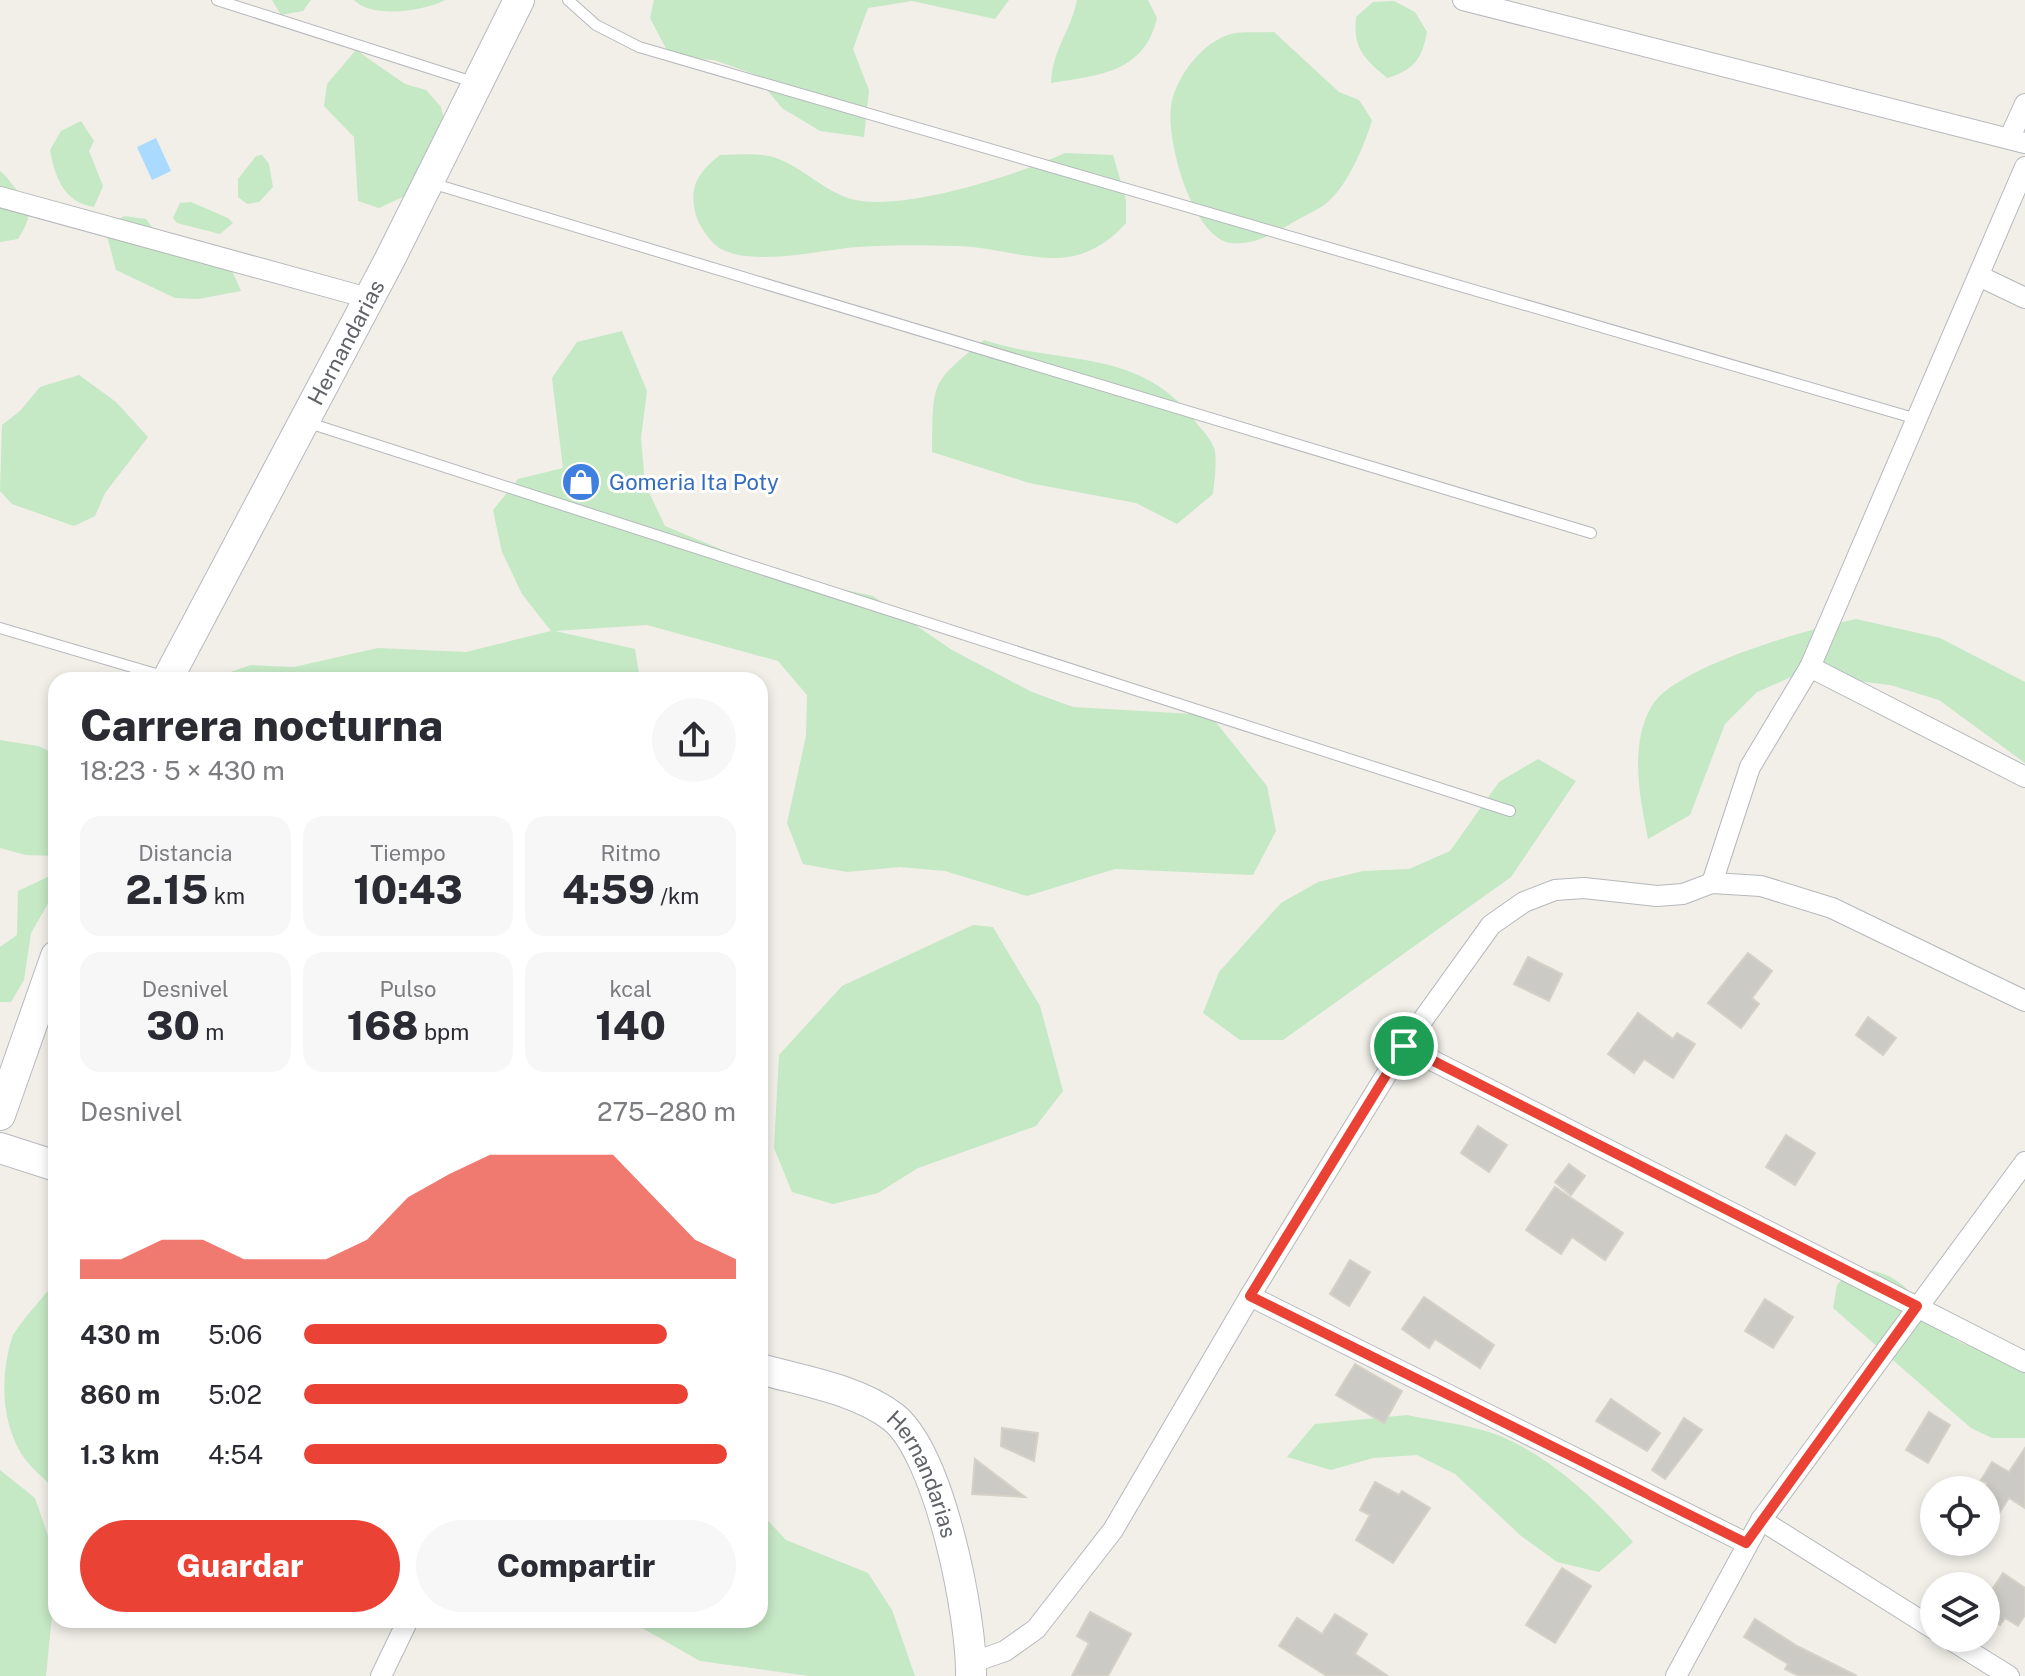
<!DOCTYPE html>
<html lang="es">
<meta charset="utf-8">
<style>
body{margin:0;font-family:"Public Sans",sans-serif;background:#f7f7f7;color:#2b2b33;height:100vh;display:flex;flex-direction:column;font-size:30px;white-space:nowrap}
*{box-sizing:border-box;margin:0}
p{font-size:26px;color:#7c7c81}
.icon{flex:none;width:44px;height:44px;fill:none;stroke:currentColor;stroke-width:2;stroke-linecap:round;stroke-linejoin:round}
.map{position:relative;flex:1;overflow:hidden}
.side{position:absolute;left:48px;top:672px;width:720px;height:956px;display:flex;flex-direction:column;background:#fff;border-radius:24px;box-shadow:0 4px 12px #0003}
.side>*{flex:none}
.fabs{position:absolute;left:1920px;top:1476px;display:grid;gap:16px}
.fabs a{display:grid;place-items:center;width:80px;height:80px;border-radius:50%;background:#fff;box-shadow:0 4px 12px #0003;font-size:40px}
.pin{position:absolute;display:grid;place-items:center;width:68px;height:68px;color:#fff;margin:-34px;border:4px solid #fff;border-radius:50%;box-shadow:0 2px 8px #0007}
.round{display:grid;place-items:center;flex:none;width:84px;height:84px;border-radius:42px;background:#f7f7f7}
.overview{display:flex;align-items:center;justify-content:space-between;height:136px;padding:0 32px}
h1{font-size:44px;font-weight:800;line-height:60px}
.metrics{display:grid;grid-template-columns:repeat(3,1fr);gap:12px;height:136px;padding:8px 32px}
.metrics div{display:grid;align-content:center;border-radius:20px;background:#f7f7f7;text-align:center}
.metrics b{font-size:40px;font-weight:800}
.metrics small{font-size:22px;font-weight:400}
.metrics p{font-size:22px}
.chart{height:224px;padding:16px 32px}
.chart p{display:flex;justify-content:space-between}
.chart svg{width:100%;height:144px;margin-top:8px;fill:#ea4335;opacity:.7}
.cta{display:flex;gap:16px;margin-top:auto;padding:16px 32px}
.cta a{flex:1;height:92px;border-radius:48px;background:#ea4335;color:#fff;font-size:32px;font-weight:800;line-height:92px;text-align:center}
.cta a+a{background:#f7f7f7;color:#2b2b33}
ul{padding:0 32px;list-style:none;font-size:26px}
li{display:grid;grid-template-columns:128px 96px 1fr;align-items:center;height:60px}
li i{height:20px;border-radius:10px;background:#ea4335}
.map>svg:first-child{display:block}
.green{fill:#c5e8c5}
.water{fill:#aadaff}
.building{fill:#cccac5;stroke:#d6d1c6;stroke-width:2}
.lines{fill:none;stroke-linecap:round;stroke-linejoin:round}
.lane-casing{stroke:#b5b8bc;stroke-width:12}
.street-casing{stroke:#b5b8bc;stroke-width:22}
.secondary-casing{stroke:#b6babf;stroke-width:32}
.lane{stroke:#fff;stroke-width:10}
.street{stroke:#fff;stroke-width:20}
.secondary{stroke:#fff;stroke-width:30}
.route-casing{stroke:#fff;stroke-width:16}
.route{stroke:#ea4335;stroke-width:10}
.labels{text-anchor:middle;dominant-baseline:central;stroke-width:6;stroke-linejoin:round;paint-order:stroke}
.street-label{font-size:22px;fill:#5f6368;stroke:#fff}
.shop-label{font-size:22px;fill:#366cbe;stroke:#fff;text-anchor:start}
</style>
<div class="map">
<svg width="2025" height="1676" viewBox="0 0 2025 1676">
<rect width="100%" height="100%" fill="#f1efe8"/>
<!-- green -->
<g class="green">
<path d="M272 0H311L303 11 281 15Z"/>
<path d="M354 0H445C425 11 371 19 354 0Z"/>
<path d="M654 0H1009L995 19 912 1 868 8 853 49 869 90 864 137 820 131 782 108 754 74 714 60 671 58 650 18Z"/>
<path d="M1077 0H1148L1157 18C1144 73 1099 75 1051 83 1053 47 1070 34 1077 0Z"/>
<path d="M1394 1 1415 12 1427 32C1422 59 1414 70 1387 78 1364 58 1353 49 1356 17L1373 2Z"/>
<path d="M1274 32 1339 92 1359 100 1372 120C1366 142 1348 184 1330 200 1322 208 1309 213 1299 219 1278 231 1256 246 1231 243 1192 237 1166 140 1171 106 1175 78 1202 42 1231 34 1244 31 1260 33 1274 32Z"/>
<path d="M356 50 405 84 426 90 441 107 446 128 420 189 379 208 358 201 354 137 324 106 327 84Z"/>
<path d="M81 121 94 141 89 151 103 186 94 207C64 202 55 178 50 150L61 131Z"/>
<path d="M1065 153 1113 155 1126 200V223C1109 243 1085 257 1058 258 1024 259 989 246 955 246 922 245 889 245 857 247 821 250 757 266 723 250 711 244 697 224 695 211 689 185 700 171 720 155 735 155 754 153 769 156 799 163 821 190 851 199 902 213 1017 175 1065 153Z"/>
<path d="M262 155 269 164 273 187 259 202 247 204 238 197V179L256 156Z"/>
<path d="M0 171C7 176 11 184 18 191 34 209 30 220 18 239L0 242Z"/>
<path d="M191 202 228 218 233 223 220 234 177 223 173 218 180 203Z"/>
<path d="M124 216 146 219 160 238 179 249 199 240C223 252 231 266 241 291L198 299 175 298 116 270 105 228Z"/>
<path d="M622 331 647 391 641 438 645 484 665 526 790 578 873 596 952 650 1032 692 1073 707 1210 715 1267 786 1276 831 1253 875 1115 869 1027 896 945 871 900 867 847 872 803 864 787 823 806 736 807 695 778 661 647 625 555 631 635 649 640 680H207L251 665 294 667 378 648 466 652 551 631 522 594 502 552 493 510 518 479 563 468 552 378 577 342Z"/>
<path d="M984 340C1062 366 1140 347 1195 421 1201 429 1213 441 1215 451 1217 465 1214 481 1213 494L1177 524 1136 503 1029 483 932 452C934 382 928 385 984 340Z"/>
<path d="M79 375 116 402 148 437 105 493 95 516 74 526 12 504 0 491 2 425 20 411 40 387Z"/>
<path d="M1856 619 1940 638 2025 682V763L1939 700 1890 685 1798 674 1757 692 1725 724 1690 815 1648 839C1640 798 1629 747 1651 707 1674 666 1810 629 1856 619Z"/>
<path d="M0 740 38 746 56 754V856L26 855 0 848Z"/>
<path d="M1538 759 1576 781 1511 877 1283 1040H1240L1203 1013 1219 972 1281 903 1318 882 1363 871 1409 869 1450 851 1499 782Z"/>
<path d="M56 873 53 895 31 933 24 980 11 1002H0V947L17 935 18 891Z"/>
<path d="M973 925 993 927 1040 1006 1063 1091 1036 1126 918 1168 878 1193 833 1204 792 1192 774 1148 779 1055 842 986Z"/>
<path d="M1852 1268C1914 1272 1908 1302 1949 1335 1970 1351 2000 1354 2025 1360V1438H1992L1971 1428 1833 1308 1837 1285Z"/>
<path d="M56 1281V1490C46 1480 33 1470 25 1459 0 1424 0 1373 13 1335 25 1316 42 1299 56 1281Z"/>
<path d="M1407 1415C1435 1421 1465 1424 1492 1433 1546 1452 1597 1500 1633 1542L1599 1572 1557 1562 1520 1535 1455 1474 1417 1455 1373 1458 1331 1470 1287 1457 1315 1424Z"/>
<path d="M0 1470 35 1498 49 1539 55 1585 46 1676H0Z"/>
<path d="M760 1512 786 1540 868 1573 892 1610 915 1676H809L700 1661 628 1620H760Z"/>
</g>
<!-- water -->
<path class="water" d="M156 138 171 171 152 180 137 147Z"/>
<!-- building -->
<g class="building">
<path d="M1748 953 1772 971 1752 998 1759 1004 1741 1028 1708 1003Z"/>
<path d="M1528 957 1562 974 1549 1001 1514 984Z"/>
<path d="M1638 1013 1673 1039 1677 1033 1695 1044 1673 1078 1644 1059 1634 1073 1608 1054Z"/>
<path d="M1868 1017 1896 1038 1883 1055 1856 1035Z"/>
<path d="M1478 1126 1507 1145 1489 1172 1461 1153Z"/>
<path d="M1786 1135 1815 1153 1795 1185 1766 1167Z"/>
<path d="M1569 1164 1585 1176 1571 1195 1555 1182Z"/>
<path d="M1555 1187 1623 1233 1605 1260 1572 1237 1561 1254 1526 1230Z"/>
<path d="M1350 1260 1370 1272 1349 1306 1330 1294Z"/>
<path d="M1424 1297 1494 1345 1480 1368 1435 1339 1429 1348 1402 1329Z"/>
<path d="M1765 1299 1793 1317 1773 1348 1745 1331Z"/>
<path d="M1355 1364 1402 1391 1384 1423 1336 1395Z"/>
<path d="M1611 1399 1660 1433 1647 1451 1596 1421Z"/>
<path d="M1929 1412 1950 1425 1928 1463 1906 1450Z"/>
<path d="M1684 1418 1702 1430 1665 1479 1652 1470Z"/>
<path d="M1002 1428 1038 1433 1034 1461 1001 1446Z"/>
<path d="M2025 1448V1508L2009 1498 1986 1533 1987 1483 1981 1480 1992 1462 2009 1472Z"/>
<path d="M975 1459 1025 1497 972 1494Z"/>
<path d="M1375 1482 1399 1495 1402 1491 1430 1508 1393 1563 1356 1540 1370 1515 1360 1510Z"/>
<path d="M1562 1568 1591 1586 1555 1643 1526 1625Z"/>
<path d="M2003 1573 2025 1588V1615L2018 1626 2005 1618 2000 1625 1986 1617V1599Z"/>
<path d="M1090 1612 1131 1634 1108 1676H1072L1089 1643 1077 1636Z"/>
<path d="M1335 1614 1367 1634 1355 1654 1388 1676H1327L1279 1646 1297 1618 1322 1634Z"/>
<path d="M1755 1619 1797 1646 1857 1676H1799L1785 1669 1788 1664 1744 1637Z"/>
</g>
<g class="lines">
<!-- lane casing -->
<g class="lane-casing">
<g id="lane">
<path d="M217 0 476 83"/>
<path d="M568 0 596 25 639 47 1917 419"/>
<path d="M431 183 1591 533"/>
<path d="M309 423 1510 811"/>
<path d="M0 628 166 677"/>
</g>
</g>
<!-- street casing -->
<g class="street-casing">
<g id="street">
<path d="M1463 0 2025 143"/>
<path d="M2010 137 2025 104"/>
<path d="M0 197 368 298"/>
<path d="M1979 276 2025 298"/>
<path d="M1810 667 2025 777"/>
<path d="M1712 883 1750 767 1810 667 2025 167"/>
<path d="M1404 1046 2025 1362"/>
<path d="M1250 1296 1746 1543"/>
<path d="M1761 1520 1934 1629"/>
<path d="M1948 1638 2009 1676"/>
<path d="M971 1663 1005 1651 1036 1629 1113 1530 1250 1296 1404 1046 1491 925 1524 902 1555 890 1584 888 1657 896 1683 894 1712 883 1761 886 1832 908 2025 1001"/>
<path d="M381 1676 408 1620"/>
<path d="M1676 1676 1761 1520 2025 1162"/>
</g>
</g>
<!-- secondary casing -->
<g class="secondary-casing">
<g id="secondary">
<path id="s1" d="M167 680 390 259 519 0"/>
<path d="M0 1115 56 956"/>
<path d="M0 1148 56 1166"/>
<path id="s2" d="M760 1369C802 1381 857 1389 893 1417 940 1454 972 1617 971 1676"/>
</g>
</g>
<!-- lane -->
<use href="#lane" class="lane"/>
<!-- street -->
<use href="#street" class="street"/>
<!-- secondary -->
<use href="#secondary" class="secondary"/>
</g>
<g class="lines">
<!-- route casing -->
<g class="route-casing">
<path id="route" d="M1404 1046 1917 1306 1746 1543 1250 1296Z"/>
</g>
<!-- route -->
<use href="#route" class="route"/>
</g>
<!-- icons -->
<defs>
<g id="shop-disc" transform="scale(2)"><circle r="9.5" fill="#3f7fe0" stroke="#fff"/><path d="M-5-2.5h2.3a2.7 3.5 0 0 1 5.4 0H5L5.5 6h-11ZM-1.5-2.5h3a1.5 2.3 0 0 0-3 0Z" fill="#fff"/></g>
</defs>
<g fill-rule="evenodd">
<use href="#shop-disc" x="581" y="482"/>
</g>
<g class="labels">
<!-- street labels -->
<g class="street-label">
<text stroke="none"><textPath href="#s1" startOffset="382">Hernandarias</textPath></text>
<text stroke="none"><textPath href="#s2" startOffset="208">Hernandarias</textPath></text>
</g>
<!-- shop labels -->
<g class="shop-label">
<text x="609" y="482">Gomeria Ita Poty</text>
</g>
</g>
</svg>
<div class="fabs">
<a><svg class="icon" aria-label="locate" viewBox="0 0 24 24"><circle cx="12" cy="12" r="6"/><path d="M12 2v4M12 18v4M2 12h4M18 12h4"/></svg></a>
<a><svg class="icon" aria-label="layers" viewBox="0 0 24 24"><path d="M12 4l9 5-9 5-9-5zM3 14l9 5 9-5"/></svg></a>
</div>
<div class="pin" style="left:1404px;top:1046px;background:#1e9e55"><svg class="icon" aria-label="arrive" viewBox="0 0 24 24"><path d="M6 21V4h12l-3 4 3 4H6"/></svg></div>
<section class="side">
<div class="overview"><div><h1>Carrera nocturna</h1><p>18:23 · 5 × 430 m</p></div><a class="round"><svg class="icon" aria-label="share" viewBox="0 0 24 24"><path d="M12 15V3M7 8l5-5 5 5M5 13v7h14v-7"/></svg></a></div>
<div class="metrics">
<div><p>Distancia</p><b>2.15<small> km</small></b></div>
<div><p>Tiempo</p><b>10:43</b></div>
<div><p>Ritmo</p><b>4:59<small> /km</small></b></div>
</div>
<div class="metrics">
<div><p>Desnivel</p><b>30<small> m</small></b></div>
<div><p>Pulso</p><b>168<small> bpm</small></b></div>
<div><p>kcal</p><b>140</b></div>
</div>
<div class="chart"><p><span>Desnivel</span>275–280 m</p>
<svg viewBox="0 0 160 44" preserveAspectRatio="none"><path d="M0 44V38L10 38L20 32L30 32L40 38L50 38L60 38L70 32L80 19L90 12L100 6L110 6L120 6L130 6L140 19L150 32L160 38V44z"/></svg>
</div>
<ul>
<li><b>430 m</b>5:06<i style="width:84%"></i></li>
<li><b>860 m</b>5:02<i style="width:89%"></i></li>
<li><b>1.3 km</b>4:54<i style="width:98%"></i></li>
</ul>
<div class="cta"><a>Guardar</a><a>Compartir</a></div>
</section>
</div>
